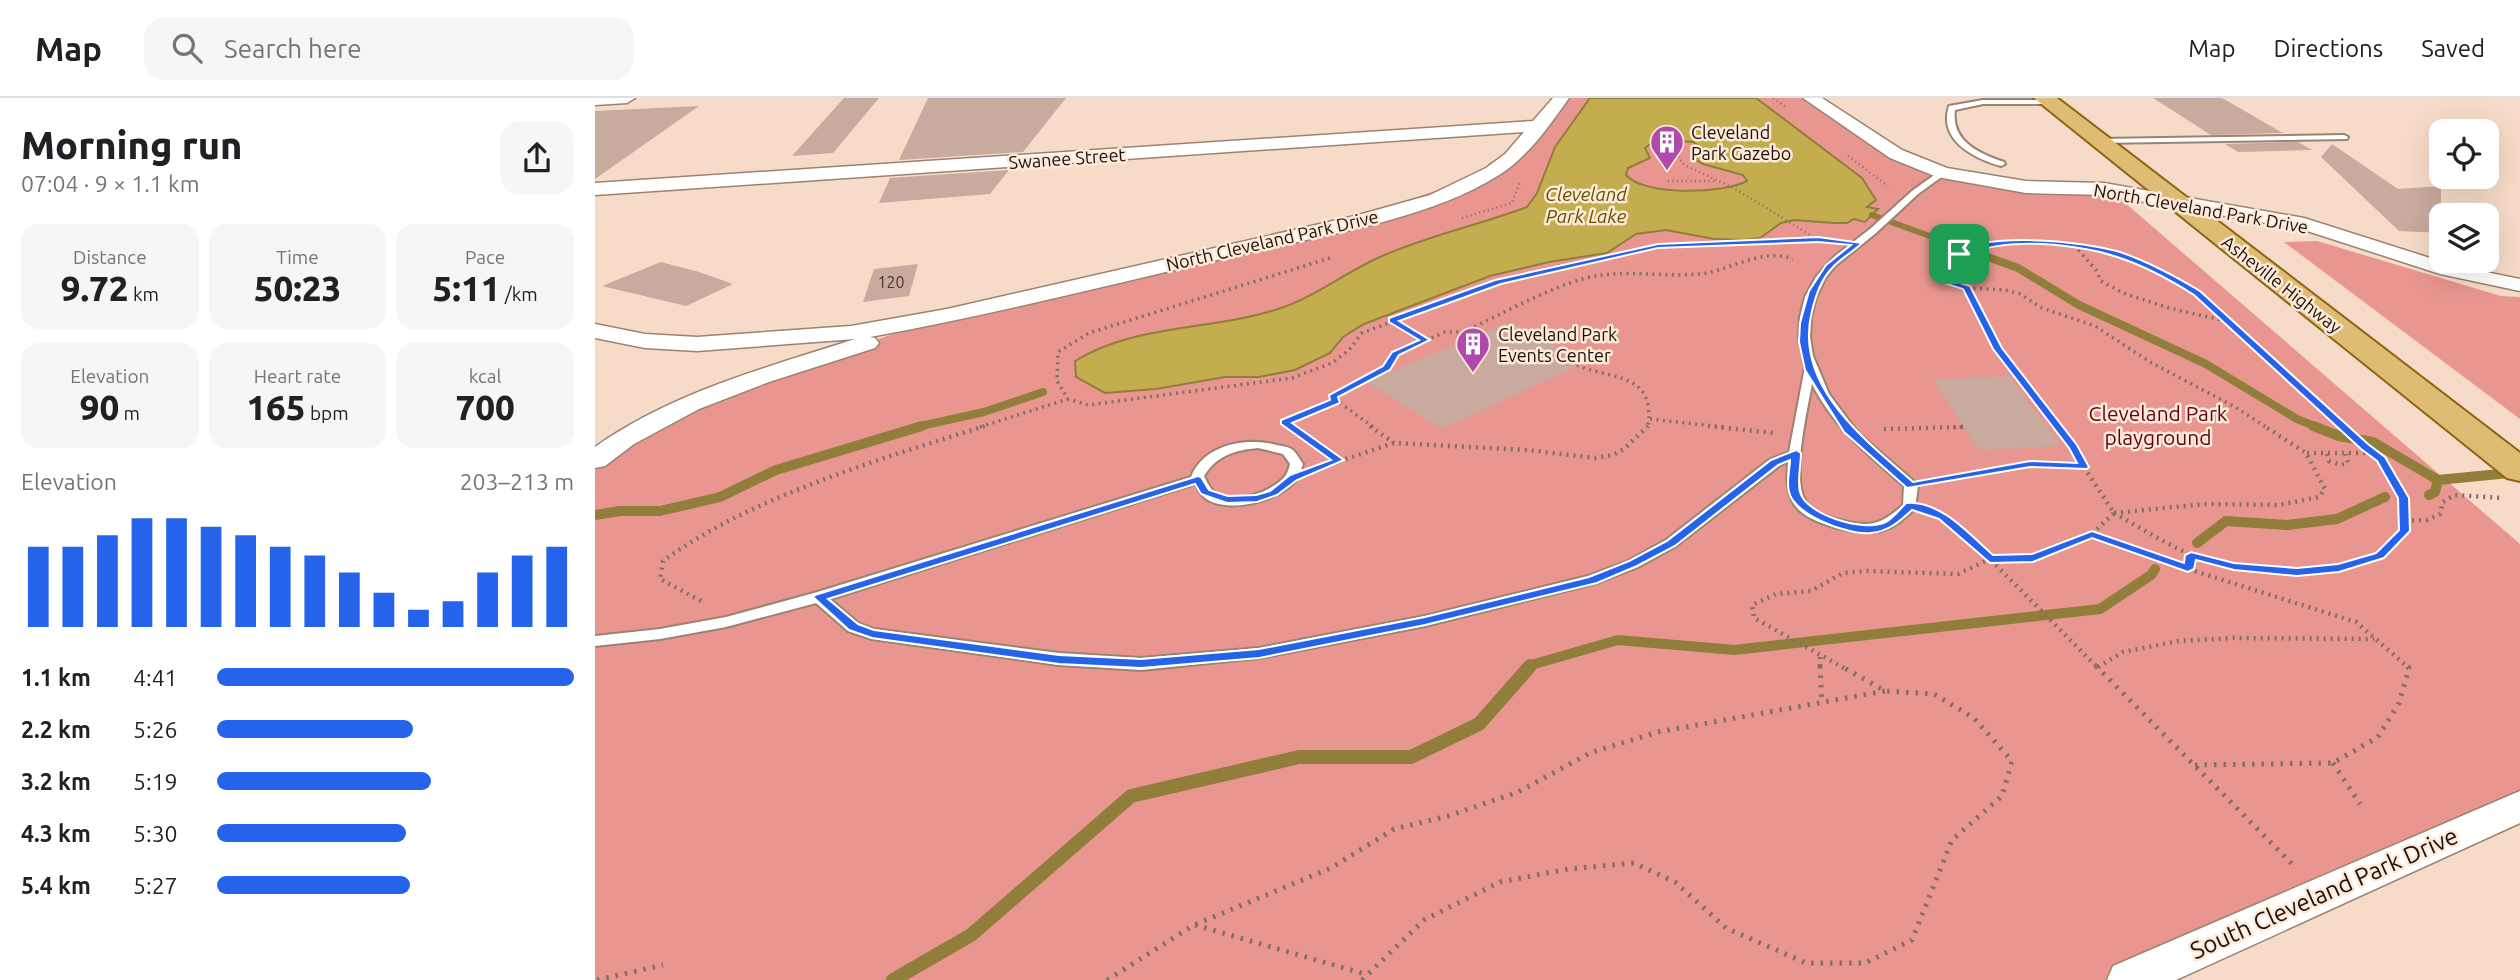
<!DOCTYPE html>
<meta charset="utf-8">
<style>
body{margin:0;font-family:Ubuntu,sans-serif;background:#f6f6f6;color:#202124;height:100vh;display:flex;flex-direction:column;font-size:26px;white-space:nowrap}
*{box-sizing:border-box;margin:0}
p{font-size:23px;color:#757577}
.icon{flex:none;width:38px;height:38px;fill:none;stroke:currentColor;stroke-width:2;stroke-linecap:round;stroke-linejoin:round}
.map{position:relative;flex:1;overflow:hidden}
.side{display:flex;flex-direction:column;background:#fff;width:595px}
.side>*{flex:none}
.fabs{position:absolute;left:1834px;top:21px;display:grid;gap:14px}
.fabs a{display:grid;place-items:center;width:70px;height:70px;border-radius:14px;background:#fff;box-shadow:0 7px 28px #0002;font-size:35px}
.pin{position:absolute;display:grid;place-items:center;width:60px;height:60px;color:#fff;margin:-30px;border-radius:14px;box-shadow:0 4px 10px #0006}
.round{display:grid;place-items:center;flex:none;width:74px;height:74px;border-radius:21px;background:#f6f6f6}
.head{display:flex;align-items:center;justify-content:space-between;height:119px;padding:0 21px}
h1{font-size:38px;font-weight:800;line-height:52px}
.metrics{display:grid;grid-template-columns:repeat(3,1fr);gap:10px;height:119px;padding:7px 21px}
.metrics div{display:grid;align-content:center;border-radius:18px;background:#f6f6f6;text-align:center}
.metrics b{font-size:35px;font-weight:800}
.metrics small{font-size:19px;font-weight:400}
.metrics p{font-size:19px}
.chart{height:196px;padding:14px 21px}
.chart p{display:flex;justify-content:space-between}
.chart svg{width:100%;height:126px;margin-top:7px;stroke:#2563eb;stroke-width:6}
ul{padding:0 21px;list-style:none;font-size:23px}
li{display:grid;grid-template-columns:112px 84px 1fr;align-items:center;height:52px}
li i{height:18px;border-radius:9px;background:#2563eb}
header{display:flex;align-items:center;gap:42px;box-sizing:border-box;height:98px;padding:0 35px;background:#fff;border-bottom:2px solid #e0e0e0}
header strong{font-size:33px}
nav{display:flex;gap:38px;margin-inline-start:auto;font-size:24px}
.search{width:490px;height:63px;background:#f6f6f6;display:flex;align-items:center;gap:18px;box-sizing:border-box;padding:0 24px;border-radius:21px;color:#757577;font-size:26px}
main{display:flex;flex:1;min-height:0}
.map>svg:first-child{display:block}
.green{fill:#e99690}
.water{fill:#c3ad4e;stroke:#907e3a;stroke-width:2;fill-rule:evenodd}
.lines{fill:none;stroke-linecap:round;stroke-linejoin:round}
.stream-far3{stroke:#907e3a;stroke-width:6}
.stream-far2{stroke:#907e3a;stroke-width:8}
.stream-far1{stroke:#907e3a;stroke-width:10}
.stream{stroke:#907e3a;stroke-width:14}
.building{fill:#c8aa9e}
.service-casing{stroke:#9b8371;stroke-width:4}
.minor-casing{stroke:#9b8371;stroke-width:3}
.primary-casing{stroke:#8c6412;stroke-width:4}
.path-far3{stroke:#817063;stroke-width:2.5;stroke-dasharray:1 3.5;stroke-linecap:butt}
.path-far2{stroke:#817063;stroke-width:3.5;stroke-dasharray:2 4.5;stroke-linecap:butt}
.path-far1{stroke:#817063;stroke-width:4.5;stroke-dasharray:2 5;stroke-linecap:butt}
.path{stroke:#817063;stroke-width:5;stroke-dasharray:2.5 7;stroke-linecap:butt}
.service{fill:#fff;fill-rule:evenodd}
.minor{fill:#fff;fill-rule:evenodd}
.primary{fill:#dfbc74;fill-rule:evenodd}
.route{fill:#2563eb;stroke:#fff;stroke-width:2;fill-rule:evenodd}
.labels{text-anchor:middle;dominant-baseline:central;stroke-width:5;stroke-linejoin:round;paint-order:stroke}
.far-number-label{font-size:16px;fill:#45372f}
.far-poi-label{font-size:18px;fill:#19110a;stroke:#ffeada;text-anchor:start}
.far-street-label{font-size:18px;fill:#19110a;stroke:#ffeada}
.far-water-label{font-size:19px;font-style:italic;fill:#605102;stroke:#ffeada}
.park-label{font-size:21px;fill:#5d050e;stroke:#ffeada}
.near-street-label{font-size:24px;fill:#19110a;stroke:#ffeada}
</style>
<header>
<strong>Map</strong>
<div class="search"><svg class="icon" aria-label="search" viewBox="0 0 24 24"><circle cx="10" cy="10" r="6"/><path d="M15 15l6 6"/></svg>Search here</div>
<nav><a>Map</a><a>Directions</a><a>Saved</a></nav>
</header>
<main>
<section class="side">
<div class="head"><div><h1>Morning run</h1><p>07:04 · 9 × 1.1 km</p></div><a class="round"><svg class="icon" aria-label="share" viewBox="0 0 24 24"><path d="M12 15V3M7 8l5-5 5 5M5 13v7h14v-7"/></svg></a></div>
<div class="metrics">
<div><p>Distance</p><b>9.72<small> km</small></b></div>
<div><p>Time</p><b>50:23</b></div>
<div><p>Pace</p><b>5:11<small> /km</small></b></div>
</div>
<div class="metrics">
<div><p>Elevation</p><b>90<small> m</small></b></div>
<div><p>Heart rate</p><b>165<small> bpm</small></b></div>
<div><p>kcal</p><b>700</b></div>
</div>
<div class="chart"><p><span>Elevation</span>203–213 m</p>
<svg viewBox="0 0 160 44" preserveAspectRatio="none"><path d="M5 44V16M15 44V16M25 44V12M35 44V6M45 44V6M55 44V9M65 44V12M75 44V16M85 44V19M95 44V25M105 44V32M115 44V38M125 44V35M135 44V25M145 44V19M155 44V16"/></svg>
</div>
<ul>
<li><b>1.1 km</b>4:41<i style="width:100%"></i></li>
<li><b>2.2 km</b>5:26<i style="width:55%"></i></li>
<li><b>3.2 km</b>5:19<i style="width:60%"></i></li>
<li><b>4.3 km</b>5:30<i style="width:53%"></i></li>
<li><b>5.4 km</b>5:27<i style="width:54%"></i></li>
</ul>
</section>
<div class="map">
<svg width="1925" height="882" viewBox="0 0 1925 882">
<rect width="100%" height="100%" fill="#f6dcc8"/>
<!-- green -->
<g class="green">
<path d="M962 0H1215L1282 45 1374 81 1514 91 1925 446V712L1549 882H0V366L7 356 191 272 304 234 720 133 897 74Z"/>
<path d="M1722 143 1906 198 1925 199V321L1689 144Z"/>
</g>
<!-- water -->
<path class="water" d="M995 0H1161L1267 80 1281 102 1272 109 1283 111 1270 124 1259 121 1252 125H1239L1199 122 1186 125 1165 140 1150 142 1119 141 1071 132 1041 136 1012 155 954 164 895 178 769 226 748 239 735 255 700 272 664 279H630L561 291 510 295 481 279 480 263C541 225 619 233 686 210 721 198 751 174 785 159 832 138 884 127 932 109L942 95 960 49ZM1070 42 1098 44 1107 50 1101 62 1108 66 1148 77 1152 83C1128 96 1049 98 1031 77L1033 70 1055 60 1050 50 1058 44Z"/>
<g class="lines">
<!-- stream-far3 -->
<path class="stream-far3" d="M1277 117 1351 144"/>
<!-- stream-far2 -->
<g class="stream-far2">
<path d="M1346 142 1423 170 1484 207 1611 266 1702 321 1722 329"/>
<path d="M321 329 389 314 448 294"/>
</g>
<!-- stream-far1 -->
<g class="stream-far1">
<path d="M1718 328 1744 338 1778 344 1843 382 1925 374"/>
<path d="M1834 397 1840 394 1843 382"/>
<path d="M0 417 25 413H65L125 399 181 372 327 328"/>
<path d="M1602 445 1631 423 1692 427 1742 421 1790 399"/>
<path d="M933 570 936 567 1023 542 1139 552 1505 511 1556 477 1560 471"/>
</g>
<!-- stream -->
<path class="stream" d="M298 882 376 837 536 698 704 659H816L884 626 935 568"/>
</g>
<!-- building -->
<g class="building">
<path d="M249 0H284L238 55 197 58Z"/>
<path d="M333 0H471L428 54 304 62Z"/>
<path d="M1558 0H1627L1688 35 1616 37Z"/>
<path d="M104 8 0 81V13Z"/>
<path d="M1703 44 1717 52 1643 54 1630 46Z"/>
<path d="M1737 46 1803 91 1846 88V135L1804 133 1726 59Z"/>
<path d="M414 72 395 96 284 105 295 80Z"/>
<path d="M66 164 104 174 138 186 91 208 7 188Z"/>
<path d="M323 166 314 198 268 204 279 171Z"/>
<path d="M914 224 990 264 847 331 772 284Z"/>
<path d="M1417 278V282L1467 348 1384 352 1338 282Z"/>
</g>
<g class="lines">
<!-- service casing -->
<g class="service-casing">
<g id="service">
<path d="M1388 2H1454L1458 4 1454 6H1388L1360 12C1356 43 1383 55 1409 64L1410 66 1406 68C1378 60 1343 42 1354 8Z"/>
<path d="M1749 37 1753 39 1752 41 1505 45 1501 43 1505 41Z"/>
<path d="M1345 73 1352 75 1323 96 1281 135 1240 168 1231 179 1221 199 1216 219 1215 239 1218 258 1234 296 1263 335 1323 387 1320 411C1310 419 1301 429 1289 432 1266 439 1212 427 1199 406 1191 393 1192 378 1193 363L1184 368 1081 448 1043 469 1002 485 830 528 664 560 546 572 464 567 277 541 253 533 221 505 131 529 65 541 0 548V538L65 531 131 519 219 495 596 379C609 346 651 339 682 347 687 348 694 349 698 352 702 356 705 362 708 366 706 371 705 377 702 381 685 403 633 417 610 400 606 397 603 390 600 386L235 501 263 525 279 531 464 555 546 560 664 550 830 518 993 478 1033 463 1071 442 1174 362 1194 354 1210 269 1204 239 1205 219 1210 199 1221 179 1240 158 1275 131 1317 93ZM1217 286C1239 330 1274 357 1309 388L1308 407C1288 425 1277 430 1249 423 1237 420 1218 415 1211 404 1196 381 1212 313 1217 286ZM663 350 688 356 695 366C694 370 693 373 691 377 679 394 635 409 618 393 614 389 611 382 609 378 621 358 640 352 663 350Z"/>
</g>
</g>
<!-- minor casing -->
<g class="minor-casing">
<g id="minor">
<path d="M0 0H40L32 5 0 7Z"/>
<path d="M958 0H974C955 27 932 60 904 77 833 122 728 137 647 156 523 185 400 216 275 239L280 240 284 245 280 250 174 284 104 311 39 346 10 368 0 370V349C78 294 170 270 260 241L102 253 50 250 0 240V226L50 236 102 239 256 228 352 211 760 118 835 97 891 70 910 56 929 34 0 97V85L938 23Z"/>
<path d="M1208 0H1227L1307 52 1352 70 1431 83 1509 85 1709 120 1857 167 1925 181V193L1845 176 1706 131 1509 97 1431 95 1342 79 1295 60Z"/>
<path d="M1925 693V725L1581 882H1512L1518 868Z"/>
</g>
</g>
<!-- primary casing -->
<g class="primary-casing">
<path id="primary" d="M1439 0H1462L1925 355V383L1912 380Z"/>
</g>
<!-- path-far3 -->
<g class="path-far3">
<path d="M1178 0 1191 9"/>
<path d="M1078 51 1089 67 1137 89 1222 141"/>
<path d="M1253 58 1293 88"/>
<path d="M1073 83H1120"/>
<path d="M867 120 917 105 925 84"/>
<path d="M1181 144 1230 142"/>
<path d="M1425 144H1442"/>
</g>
<!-- path-far2 -->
<g class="path-far2">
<path d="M1479 147 1501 172 1506 183 1528 195 1574 210 1631 223"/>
<path d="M735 160 494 235 463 254 462 283 473 301 493 307 697 280 737 265 754 252 767 235 903 184 955 170 1063 148 1230 142"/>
<path d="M1372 190 1410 192 1425 196 1447 210 1500 228 1555 264 1640 309 1671 329"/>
<path d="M1372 190 1403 251 1463 329"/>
<path d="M1372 190 1352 184 1347 177C1360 149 1392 144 1420 144 1483 143 1551 156 1602 195 1619 208 1634 224 1649 239 1682 269 1715 299 1748 329"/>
<path d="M797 222 830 242"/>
<path d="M982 267C1006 279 1049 275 1053 308 1054 316 1055 321 1052 329"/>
<path d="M1055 321 1128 329"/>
<path d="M385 329 473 301"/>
<path d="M696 329 690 324 742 303"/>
<path d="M778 329 737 299 792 270 800 256 850 234H868C906 217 968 181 1007 177 1040 173 1072 179 1104 176 1136 173 1166 149 1198 161"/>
<path d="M1358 329H1369"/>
</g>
<!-- path-far1 -->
<g class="path-far1">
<path d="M694 328 697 330"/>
<path d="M775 328 799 345"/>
<path d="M1113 328 1179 335"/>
<path d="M1462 328 1519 415"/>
<path d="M1289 331 1369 329"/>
<path d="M719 345 744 362"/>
<path d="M1712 355H1776"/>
<path d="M1732 356 1734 363 1746 367 1753 365 1751 356"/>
<path d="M724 370 799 345 932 352 1001 360 1018 357 1029 351 1053 328"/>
<path d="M1338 383 1435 366 1488 369"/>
<path d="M1336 415 1348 419 1395 461 1503 570"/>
<path d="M1519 415C1544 429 1568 444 1594 456 1640 477 1737 480 1783 459 1793 454 1802 441 1810 433 1808 377 1784 362 1746 328"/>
<path d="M1519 415 1611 406 1684 407 1724 399 1730 391 1711 355 1669 328"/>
<path d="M1810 423 1832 422 1845 416 1848 404 1859 397 1908 400"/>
<path d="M1497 436 1519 415"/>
<path d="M1593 471 1596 457"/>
<path d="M106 503 65 481 68 463C155 399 288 360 390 328"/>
<path d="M1225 559V570"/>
<path d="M1503 569 1528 554 1583 543 1639 540 1779 541"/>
<path d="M1249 570 1159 520 1157 507 1181 496 1216 493 1248 475 1272 473 1363 476 1395 461 1438 460 1497 436 1593 471 1761 524 1814 570"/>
</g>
<!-- path -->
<g class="path">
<path d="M1225 568 1227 604"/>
<path d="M1501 568 1700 769"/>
<path d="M1738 665 1765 706"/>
<path d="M1600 667 1738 665 1783 639 1804 605 1814 570 1812 568"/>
<path d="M600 827 770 876"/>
<path d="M2 882 68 867"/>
<path d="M512 882 599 827 736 770 799 731 853 718 923 694 997 654 1063 634 1290 593"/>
<path d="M767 882 829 822 905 784 973 771 1039 765 1080 784 1131 830 1211 865H1270L1317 842 1357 742 1407 698 1417 663 1379 620 1339 596 1290 593 1246 568"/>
</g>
<!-- service -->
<use href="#service" class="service"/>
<!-- minor -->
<use href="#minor" class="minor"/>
<!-- primary -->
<use href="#primary" class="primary"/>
</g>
<!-- route -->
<path class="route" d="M1223 139 1267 145C1258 154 1246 160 1238 169 1226 181 1221 197 1217 213 1198 287 1269 341 1318 384L1435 363 1482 365 1474 350 1398 251 1368 191 1349 185 1343 177C1345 173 1347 167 1350 163 1377 130 1491 143 1528 155 1556 165 1580 178 1605 193L1773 346 1790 359 1814 400 1815 433 1789 460 1744 474 1702 478 1639 472 1601 462 1599 471 1593 474 1497 440 1438 464 1395 465 1344 421 1317 412C1304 424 1294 433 1276 435 1254 438 1199 417 1194 394 1191 385 1195 371 1195 362L1183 367 1080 448 1042 468 1002 485 830 527 664 560 546 570 464 566 277 540 254 532 218 499 220 497 603 378 606 379 614 392 633 398 661 397 675 393 695 377 736 362 686 326V322L735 302 734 297 788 268 797 254 824 242 794 224V220L900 182 1063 146ZM1223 144 1256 147 1231 167 1214 193 1205 225 1204 244 1210 272 1249 334 1312 390 1435 369 1492 371 1494 369 1482 347 1407 250 1375 188 1355 182 1351 177C1373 132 1481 145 1522 159 1550 168 1574 181 1599 197L1766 351 1782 363 1803 400 1804 432 1781 455 1743 466 1702 470 1639 465 1596 454 1590 457 1589 465 1497 433 1437 456 1398 457C1375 437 1346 402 1311 405 1305 411 1298 420 1291 424 1271 435 1211 417 1205 394 1202 383 1206 367 1206 355L1201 352 1176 362 1072 443 1034 463 994 479 830 519 664 551 546 561 464 557 279 532 263 526 233 501 600 386 606 396 632 405 662 404 682 397 702 382 749 362 697 325 745 305 743 299 795 272 804 257 835 242 804 223 906 186 1063 150Z"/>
<!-- icons -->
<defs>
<g id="building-pin" transform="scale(1.75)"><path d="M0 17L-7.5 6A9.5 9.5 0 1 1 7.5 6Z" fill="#b049ac" stroke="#ffeada"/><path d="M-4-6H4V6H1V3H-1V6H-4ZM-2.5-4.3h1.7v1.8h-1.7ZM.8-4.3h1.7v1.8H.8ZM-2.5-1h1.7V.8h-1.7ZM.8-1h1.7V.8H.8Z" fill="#fff"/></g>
</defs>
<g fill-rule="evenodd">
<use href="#building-pin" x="1072" y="44"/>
<use href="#building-pin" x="878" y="246"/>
</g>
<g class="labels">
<!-- far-number labels -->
<g class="far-number-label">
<text x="296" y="184">120</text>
</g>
<!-- far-poi labels -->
<g class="far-poi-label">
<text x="1096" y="34">Cleveland<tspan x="1096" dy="21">Park Gazebo</tspan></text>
<text x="903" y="236">Cleveland Park<tspan x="903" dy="21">Events Center</tspan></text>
</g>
<!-- far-street labels -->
<g class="far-street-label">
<text transform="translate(472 60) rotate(-4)">Swanee Street</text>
<text transform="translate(1606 110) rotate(10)">North Cleveland Park Drive</text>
<text transform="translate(677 142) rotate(-13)">North Cleveland Park Drive</text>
<text transform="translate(1687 186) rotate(38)">Asheville Highway</text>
</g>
<!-- far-water labels -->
<g class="far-water-label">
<text x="991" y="96">Cleveland<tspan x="991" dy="22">Park Lake</tspan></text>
</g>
<!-- park labels -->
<g class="park-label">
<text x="1563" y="315">Cleveland Park<tspan x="1563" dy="24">playground</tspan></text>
</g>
<!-- near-street labels -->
<g class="near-street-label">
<text transform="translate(1729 795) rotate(-24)">South Cleveland Park Drive</text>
</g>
</g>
</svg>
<div class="fabs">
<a><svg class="icon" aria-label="locate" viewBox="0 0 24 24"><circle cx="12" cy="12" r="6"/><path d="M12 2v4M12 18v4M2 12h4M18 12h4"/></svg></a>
<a><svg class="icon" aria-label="layers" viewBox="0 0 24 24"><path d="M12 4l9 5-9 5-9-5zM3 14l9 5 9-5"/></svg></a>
</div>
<div class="pin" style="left:1364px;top:156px;background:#1e9e55"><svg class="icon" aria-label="arrive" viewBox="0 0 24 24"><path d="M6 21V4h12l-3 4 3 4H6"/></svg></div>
</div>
</main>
